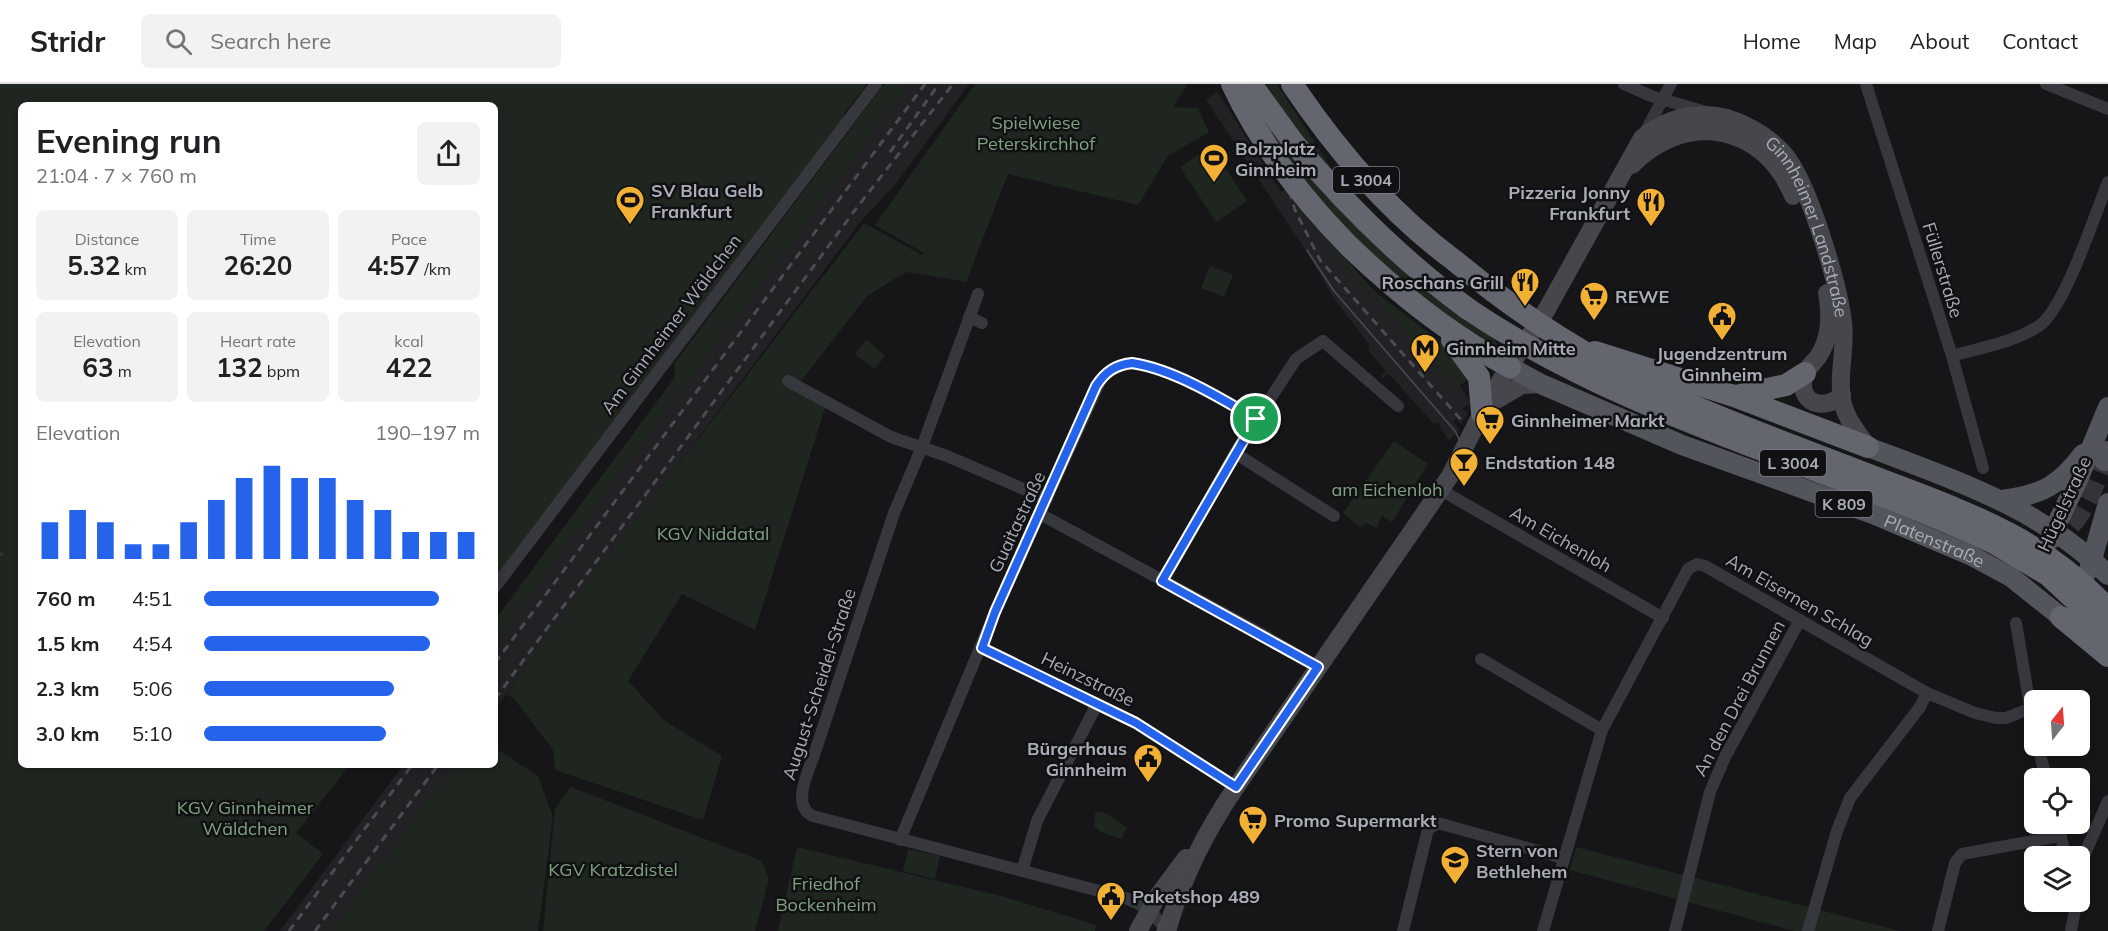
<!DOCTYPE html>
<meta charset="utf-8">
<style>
body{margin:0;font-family:Mulish,sans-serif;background:#f2f2f2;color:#202124;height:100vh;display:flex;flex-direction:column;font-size:22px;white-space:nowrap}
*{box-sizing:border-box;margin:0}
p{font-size:20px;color:#757577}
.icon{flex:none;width:33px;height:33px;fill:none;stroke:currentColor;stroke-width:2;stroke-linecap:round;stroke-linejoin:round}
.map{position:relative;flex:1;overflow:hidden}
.drawer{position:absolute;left:18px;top:18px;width:480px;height:666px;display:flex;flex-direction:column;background:#fff;border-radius:9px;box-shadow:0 3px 9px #0003}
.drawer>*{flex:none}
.needle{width:39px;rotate:17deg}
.tools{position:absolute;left:2024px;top:606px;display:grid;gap:12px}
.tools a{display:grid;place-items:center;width:66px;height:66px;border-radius:9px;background:#fff;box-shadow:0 3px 9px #0003;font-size:30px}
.pin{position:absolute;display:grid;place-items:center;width:51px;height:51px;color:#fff;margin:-26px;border:3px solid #fff;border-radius:50%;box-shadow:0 2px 6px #0007}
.round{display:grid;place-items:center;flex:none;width:63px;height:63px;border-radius:9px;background:#f2f2f2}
.head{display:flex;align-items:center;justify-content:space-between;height:102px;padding:0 18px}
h1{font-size:33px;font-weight:700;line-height:45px}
.stats{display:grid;grid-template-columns:repeat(3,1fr);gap:9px;height:102px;padding:6px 18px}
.stats div{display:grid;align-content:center;border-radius:9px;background:#f2f2f2;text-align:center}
.stats b{font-size:26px;font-weight:700}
.stats small{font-size:16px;font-weight:400}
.stats p{font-size:16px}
.chart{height:168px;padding:12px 18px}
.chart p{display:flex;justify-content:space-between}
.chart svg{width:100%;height:108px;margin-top:6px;stroke:#2563eb;stroke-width:6}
ul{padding:0 18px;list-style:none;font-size:20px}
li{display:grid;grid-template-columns:96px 72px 1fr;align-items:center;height:45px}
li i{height:15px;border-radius:8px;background:#2563eb}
header{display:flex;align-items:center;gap:36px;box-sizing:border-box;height:84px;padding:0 30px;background:#fff;border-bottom:2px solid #e0e0e0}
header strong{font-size:28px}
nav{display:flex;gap:33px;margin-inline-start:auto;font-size:21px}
.search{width:420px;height:54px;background:#f2f2f2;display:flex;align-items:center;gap:15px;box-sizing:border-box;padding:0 21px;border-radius:9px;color:#757577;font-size:22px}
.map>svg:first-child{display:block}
.built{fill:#222225}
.green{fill:#1e261f}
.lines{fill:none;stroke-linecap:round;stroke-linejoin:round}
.stream{stroke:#2c353c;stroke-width:3}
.primary-tunnel{stroke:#333438;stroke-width:20;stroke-dasharray:20 10;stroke-linecap:butt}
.street{stroke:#37383d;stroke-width:12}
.secondary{stroke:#45474d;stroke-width:18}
.primary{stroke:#53555c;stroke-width:20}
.highway{stroke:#63666e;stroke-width:22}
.tram{stroke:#4a4c52;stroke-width:1.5}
.rail{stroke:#4a4c52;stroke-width:3;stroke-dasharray:8 6;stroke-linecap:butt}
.highway-bridge{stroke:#63666e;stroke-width:22}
.route-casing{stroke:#fff;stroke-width:12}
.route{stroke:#2563eb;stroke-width:8}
.labels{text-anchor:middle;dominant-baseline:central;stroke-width:5;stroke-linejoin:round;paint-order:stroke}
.shield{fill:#111113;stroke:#7b7e86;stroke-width:1.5}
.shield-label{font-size:16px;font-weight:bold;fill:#a8adb8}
.park-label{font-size:18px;fill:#7fa381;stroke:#111113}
.poi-label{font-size:18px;font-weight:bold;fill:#a8adb8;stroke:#111113;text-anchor:start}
.street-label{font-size:18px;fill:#a8adb8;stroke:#111113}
</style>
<header>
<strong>Stridr</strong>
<div class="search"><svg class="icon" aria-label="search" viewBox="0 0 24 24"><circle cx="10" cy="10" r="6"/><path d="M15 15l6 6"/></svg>Search here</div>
<nav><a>Home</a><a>Map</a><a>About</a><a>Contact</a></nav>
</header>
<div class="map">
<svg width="2108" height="847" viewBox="0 0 2108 847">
<rect width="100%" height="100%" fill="#161618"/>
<!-- built -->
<g class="built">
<path d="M909 0H969L895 101 861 137 495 625V557Z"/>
<path d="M1254 0H1267L1298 107 1349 185 1472 319 1462 324 1468 330 1461 340 1456 335 1453 337 1459 346 1449 357 1437 338 1434 340 1388 289 1383 294 1381 292 1386 287 1367 265 1370 262 1333 213 1303 162 1206 16 1217 7 1281 108 1285 106Z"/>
<path d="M403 681H454L332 847H280Z"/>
</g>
<!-- green -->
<g class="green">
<path d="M0 0H867L844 30 848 34 495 501V21H21V681H350L296 749 323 770 264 847H0Z"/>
<path d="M884 0H909L495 557V536L675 293 674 280Z"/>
<path d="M975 0H1188L1173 23 1198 24 1209 48 1168 72 1138 121 1008 90 966 198 906 188 867 212 795 305 825 324 755 546 682 510 628 597 665 637 722 672 703 736 555 686 553 666 515 616 507 610 576 514 864 139 922 171 924 169 875 141Z"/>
<path d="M1267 0H1277L1375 152 1494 253 1498 264 1330 157 1374 207 1453 267 1475 293 1459 301 1472 319 1349 185 1313 138 1298 107Z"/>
<path d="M1211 62 1247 117 1216 138 1180 83Z"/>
<path d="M1210 182 1233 191 1224 213 1201 204Z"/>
<path d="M866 255 885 272 875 285 855 270Z"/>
<path d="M1394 357 1428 380 1392 438 1382 432 1376 444 1367 439 1360 443 1343 429Z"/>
<path d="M495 664 538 692 553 733 538 847H332L454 681H495Z"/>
<path d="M571 703 762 777 769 795 755 847H543L555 725Z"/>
<path d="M1102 727 1127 743 1122 755 1101 748 1094 742 1095 729Z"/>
<path d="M797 763 1001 812 1096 841 1095 847H778Z"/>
<path d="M1576 763 1900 847H1795L1570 786Z"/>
<path d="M908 765 940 772 935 795 903 787Z"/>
</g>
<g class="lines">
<!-- stream -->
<path class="stream" d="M0 470H2"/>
<!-- primary-tunnel -->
<path class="primary-tunnel" d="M2046 457C2080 447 2091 407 2104 377"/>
<!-- street -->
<g class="street">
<path d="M1624 0 1651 12 1706 28"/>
<path d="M1866 0 1952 272 1983 384"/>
<path d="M2046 0 2108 25"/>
<path d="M1644 50 1671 0"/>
<path d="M978 210 922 363 894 429 814 671C808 688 791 722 813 732L1126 814 1149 825 1167 847"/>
<path d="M969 233 982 239"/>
<path d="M1952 272C1979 264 2015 258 2039 242 2065 224 2095 130 2108 98"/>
<path d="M788 297 891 353 947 372 1047 415"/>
<path d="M1235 369 1334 432"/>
<path d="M1441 406 1663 534"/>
<path d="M1040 430 1260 549 1318 583"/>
<path d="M1163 497 1235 369 1296 275 1323 257 1398 322"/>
<path d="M495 503 876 0"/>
<path d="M2016 539 2034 646"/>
<path d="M982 564 1136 639 1236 703"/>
<path d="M1481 575 1602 646"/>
<path d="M2038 662 2046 694"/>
<path d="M2057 740 2066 772"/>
<path d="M900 756 995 528 1101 295C1110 285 1120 279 1134 280 1163 280 1229 319 1256 335"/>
<path d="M2079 783 2108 717"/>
<path d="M1022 787 1037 737 1097 620"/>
<path d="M1403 847 1428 745 1438 739 1563 774"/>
<path d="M1543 847 1602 646 1688 485 1697 480 1705 482 1927 609 1975 629 1996 634H2006L2029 625"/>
<path d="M1675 847 1710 708 1725 673 1800 536"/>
<path d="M1808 847 1837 747 1850 714 1920 623 1927 609"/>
<path d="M1938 847 1955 779 1962 770 2061 752"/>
<path d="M2071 847 2075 826 2074 818"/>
</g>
<!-- secondary -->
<g class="secondary">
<path d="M1632 81C1686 26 1764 40 1793 112"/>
<path d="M1827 209C1831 231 1831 254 1818 273 1812 280 1804 287 1803 297 1801 322 1827 326 1842 311"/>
<path d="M1498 315 1522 301 1541 300"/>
<path d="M1138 847 1157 813 1186 774"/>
<path id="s1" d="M1167 847C1182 795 1205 748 1236 703L1450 392 1490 313 1547 225 1642 54C1667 34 1694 26 1727 34 1750 41 1776 57 1790 78 1811 110 1838 198 1843 238 1847 266 1834 301 1846 329 1851 341 1860 352 1868 363"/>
</g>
<!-- primary -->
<g class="primary">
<path id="s2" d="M1510 283 1541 300 1682 361 1873 430 1970 471 2011 493 2061 533"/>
<path d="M1868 363C1954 396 2041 424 2108 491"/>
<path d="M2104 377 2108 367"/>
<path d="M2002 416C2041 411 2059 402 2083 370"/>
<path d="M2048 458 2077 398 2108 323"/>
<path d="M2089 486 2108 419"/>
</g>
<!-- highway -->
<g class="highway">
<path d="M1292 0C1337 67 1390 129 1455 177"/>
<path d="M1293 58C1346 121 1401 176 1468 225"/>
<path d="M1351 164C1400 211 1450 251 1510 283"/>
<path d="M1452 256 1479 293 1482 329"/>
<path d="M1595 268 1734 312 1868 363"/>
<path d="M1736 312 1786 301 1805 289"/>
<path d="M2061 533 2108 572"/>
</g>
<!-- tram -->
<path class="tram" d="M1157 847C1181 777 1229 716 1271 655 1333 566 1395 478 1455 388 1461 375 1463 359 1455 347L1334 207 1307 166"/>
<!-- rail -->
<g class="rail">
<path d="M1257 0 1295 126 1320 176 1463 338"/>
<path d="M890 68 939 0"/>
<path d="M495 579 925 0"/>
<path d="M495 615 855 126 953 0"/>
<path d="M289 847 412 681"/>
<path d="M315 847 438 681"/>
</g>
<!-- highway-bridge -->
<g class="highway-bridge">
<path d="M1232 0C1261 61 1303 116 1351 164"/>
<path d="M1251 0 1293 58"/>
<path d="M1455 177C1527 237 1604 285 1691 321 1756 349 1824 373 1890 399 1974 431 2046 457 2108 525"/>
<path d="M1468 225C1629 334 1820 378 1994 459L2048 491 2108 547"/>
</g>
</g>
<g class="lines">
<!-- route casing -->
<g class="route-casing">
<path id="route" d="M1132 279C1173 285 1221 314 1256 335L1162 497 1318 583 1236 703 1136 639 982 564 995 528 1096 302C1105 288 1115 281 1132 279Z"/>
</g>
<!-- route -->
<use href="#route" class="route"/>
</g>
<!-- icons -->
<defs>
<g id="stadium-pin" transform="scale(1.5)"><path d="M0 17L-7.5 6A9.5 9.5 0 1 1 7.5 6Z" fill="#f2b134" stroke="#111113"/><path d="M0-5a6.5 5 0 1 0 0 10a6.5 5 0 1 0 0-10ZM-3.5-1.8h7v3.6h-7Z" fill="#111"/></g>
<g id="restaurant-pin" transform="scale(1.5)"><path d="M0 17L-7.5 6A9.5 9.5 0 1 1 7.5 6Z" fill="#f2b134" stroke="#111113"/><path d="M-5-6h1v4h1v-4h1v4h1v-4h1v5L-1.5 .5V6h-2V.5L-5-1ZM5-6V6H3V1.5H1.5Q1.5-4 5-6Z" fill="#111"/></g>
<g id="supermarket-pin" transform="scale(1.5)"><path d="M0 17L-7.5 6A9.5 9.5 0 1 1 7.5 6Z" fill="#f2b134" stroke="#111113"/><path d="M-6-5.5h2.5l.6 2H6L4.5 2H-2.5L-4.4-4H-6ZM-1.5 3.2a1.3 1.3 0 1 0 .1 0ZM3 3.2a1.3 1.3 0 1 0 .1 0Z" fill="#111"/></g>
<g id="civic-pin" transform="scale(1.5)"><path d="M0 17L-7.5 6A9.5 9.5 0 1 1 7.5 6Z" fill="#f2b134" stroke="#111113"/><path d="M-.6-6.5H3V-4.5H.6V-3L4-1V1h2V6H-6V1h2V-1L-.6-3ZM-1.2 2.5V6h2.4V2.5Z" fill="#111"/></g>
<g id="metro-pin" transform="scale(1.5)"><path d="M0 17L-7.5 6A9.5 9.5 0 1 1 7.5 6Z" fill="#f2b134" stroke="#111113"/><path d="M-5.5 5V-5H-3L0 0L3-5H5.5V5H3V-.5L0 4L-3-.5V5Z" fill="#111"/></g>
<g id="bar-pin" transform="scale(1.5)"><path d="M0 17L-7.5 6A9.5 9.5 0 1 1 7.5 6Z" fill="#f2b134" stroke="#111113"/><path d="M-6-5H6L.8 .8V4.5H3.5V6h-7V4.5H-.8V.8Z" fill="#111"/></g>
<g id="school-pin" transform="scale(1.5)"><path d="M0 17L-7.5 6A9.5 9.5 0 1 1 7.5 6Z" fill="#f2b134" stroke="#111113"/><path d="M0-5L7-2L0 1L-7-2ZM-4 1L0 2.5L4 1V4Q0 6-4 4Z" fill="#111"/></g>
</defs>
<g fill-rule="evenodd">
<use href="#stadium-pin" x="1214" y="74"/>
<use href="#stadium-pin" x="630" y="116"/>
<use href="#restaurant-pin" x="1651" y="118"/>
<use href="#restaurant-pin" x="1525" y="198"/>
<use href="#supermarket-pin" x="1594" y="212"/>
<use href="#civic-pin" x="1722" y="232"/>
<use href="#metro-pin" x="1425" y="264"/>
<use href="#supermarket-pin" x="1490" y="336"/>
<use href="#bar-pin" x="1464" y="378"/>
<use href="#civic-pin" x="1148" y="674"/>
<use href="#supermarket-pin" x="1253" y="736"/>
<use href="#school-pin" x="1455" y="776"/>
<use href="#civic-pin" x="1111" y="812"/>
</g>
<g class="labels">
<!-- shield labels -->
<g class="shield">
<rect x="1333" y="83" width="66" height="26" rx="4.5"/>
<rect x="1760" y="366" width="66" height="26" rx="4.5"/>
<rect x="1815.5" y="407" width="57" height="26" rx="4.5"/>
</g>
<g class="shield-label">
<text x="1366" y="96">L 3004</text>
<text x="1793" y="379">L 3004</text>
<text x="1844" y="420">K 809</text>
</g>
<!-- park labels -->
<g class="park-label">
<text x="1036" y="38">Spielwiese<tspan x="1036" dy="21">Peterskirchhof</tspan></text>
<text x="1387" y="405">am Eichenloh</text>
<text x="713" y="449">KGV Niddatal</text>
<text x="245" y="723">KGV Ginnheimer<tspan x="245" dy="21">Wäldchen</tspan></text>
<text x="613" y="785">KGV Kratzdistel</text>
<text x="826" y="799">Friedhof<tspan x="826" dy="21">Bockenheim</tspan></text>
</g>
<!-- poi labels -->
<g class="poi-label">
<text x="1235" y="64">Bolzplatz<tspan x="1235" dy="21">Ginnheim</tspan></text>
<text x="651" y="106">SV Blau Gelb<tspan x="651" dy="21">Frankfurt</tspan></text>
<text x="1630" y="108" text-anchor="end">Pizzeria Jonny<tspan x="1630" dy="21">Frankfurt</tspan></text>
<text x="1504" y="198" text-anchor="end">Roschans Grill</text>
<text x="1615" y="212">REWE</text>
<text x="1446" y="264">Ginnheim Mitte</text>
<text x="1722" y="269" text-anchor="middle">Jugendzentrum<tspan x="1722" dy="21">Ginnheim</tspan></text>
<text x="1511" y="336">Ginnheimer Markt</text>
<text x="1485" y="378">Endstation 148</text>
<text x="1127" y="664" text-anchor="end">Bürgerhaus<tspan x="1127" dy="21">Ginnheim</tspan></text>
<text x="1274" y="736">Promo Supermarkt</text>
<text x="1476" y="766">Stern von<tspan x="1476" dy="21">Bethlehem</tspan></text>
<text x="1132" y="812">Paketshop 489</text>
</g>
<!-- street labels -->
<g class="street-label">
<text stroke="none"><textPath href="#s1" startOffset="1162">Ginnheimer Landstraße</textPath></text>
<text transform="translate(1943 186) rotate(73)">Füllerstraße</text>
<text transform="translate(671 240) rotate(-53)">Am Ginnheimer Wäldchen</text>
<text transform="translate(2064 420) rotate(-65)">Hügelstraße</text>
<text transform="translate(1017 438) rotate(-65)">Guaitastraße</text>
<text transform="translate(1561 455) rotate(30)">Am Eichenloh</text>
<text stroke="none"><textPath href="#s2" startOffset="459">Platenstraße</textPath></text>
<text transform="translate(1800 516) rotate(30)">Am Eisernen Schlag</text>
<text transform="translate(1088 595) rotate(26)">Heinzstraße</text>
<text transform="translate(819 600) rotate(-72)">August-Scheidel-Straße</text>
<text transform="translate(1739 614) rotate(-62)">An den Drei Brunnen</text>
</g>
</g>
</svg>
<div class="tools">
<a><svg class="needle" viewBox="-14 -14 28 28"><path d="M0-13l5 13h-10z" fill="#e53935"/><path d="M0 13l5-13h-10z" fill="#757577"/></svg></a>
<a><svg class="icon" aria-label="locate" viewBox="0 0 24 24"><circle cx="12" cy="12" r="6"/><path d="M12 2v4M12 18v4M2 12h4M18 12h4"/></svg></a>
<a><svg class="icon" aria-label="layers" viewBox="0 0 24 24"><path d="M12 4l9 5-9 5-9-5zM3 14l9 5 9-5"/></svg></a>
</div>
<div class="pin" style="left:1256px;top:335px;background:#1e9e55"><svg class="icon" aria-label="arrive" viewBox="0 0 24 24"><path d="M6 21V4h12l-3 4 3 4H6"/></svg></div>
<section class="drawer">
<div class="head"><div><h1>Evening run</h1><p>21:04 · 7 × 760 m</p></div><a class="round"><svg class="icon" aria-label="share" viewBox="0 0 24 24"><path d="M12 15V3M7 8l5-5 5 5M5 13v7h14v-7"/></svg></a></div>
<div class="stats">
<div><p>Distance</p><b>5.32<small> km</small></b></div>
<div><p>Time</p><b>26:20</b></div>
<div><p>Pace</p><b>4:57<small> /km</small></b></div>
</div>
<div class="stats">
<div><p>Elevation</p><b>63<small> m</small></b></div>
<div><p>Heart rate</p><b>132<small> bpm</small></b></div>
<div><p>kcal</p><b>422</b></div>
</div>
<div class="chart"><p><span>Elevation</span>190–197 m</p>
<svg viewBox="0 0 160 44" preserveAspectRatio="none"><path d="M5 44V29M15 44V24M25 44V29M35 44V38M45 44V38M55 44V29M65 44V20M75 44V11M85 44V6M95 44V11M105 44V11M115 44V20M125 44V24M135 44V33M145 44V33M155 44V33"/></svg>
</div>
<ul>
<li><b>760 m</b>4:51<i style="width:85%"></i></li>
<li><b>1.5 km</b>4:54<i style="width:82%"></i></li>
<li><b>2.3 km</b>5:06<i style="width:69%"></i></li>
<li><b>3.0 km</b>5:10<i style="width:66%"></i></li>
</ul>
</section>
</div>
